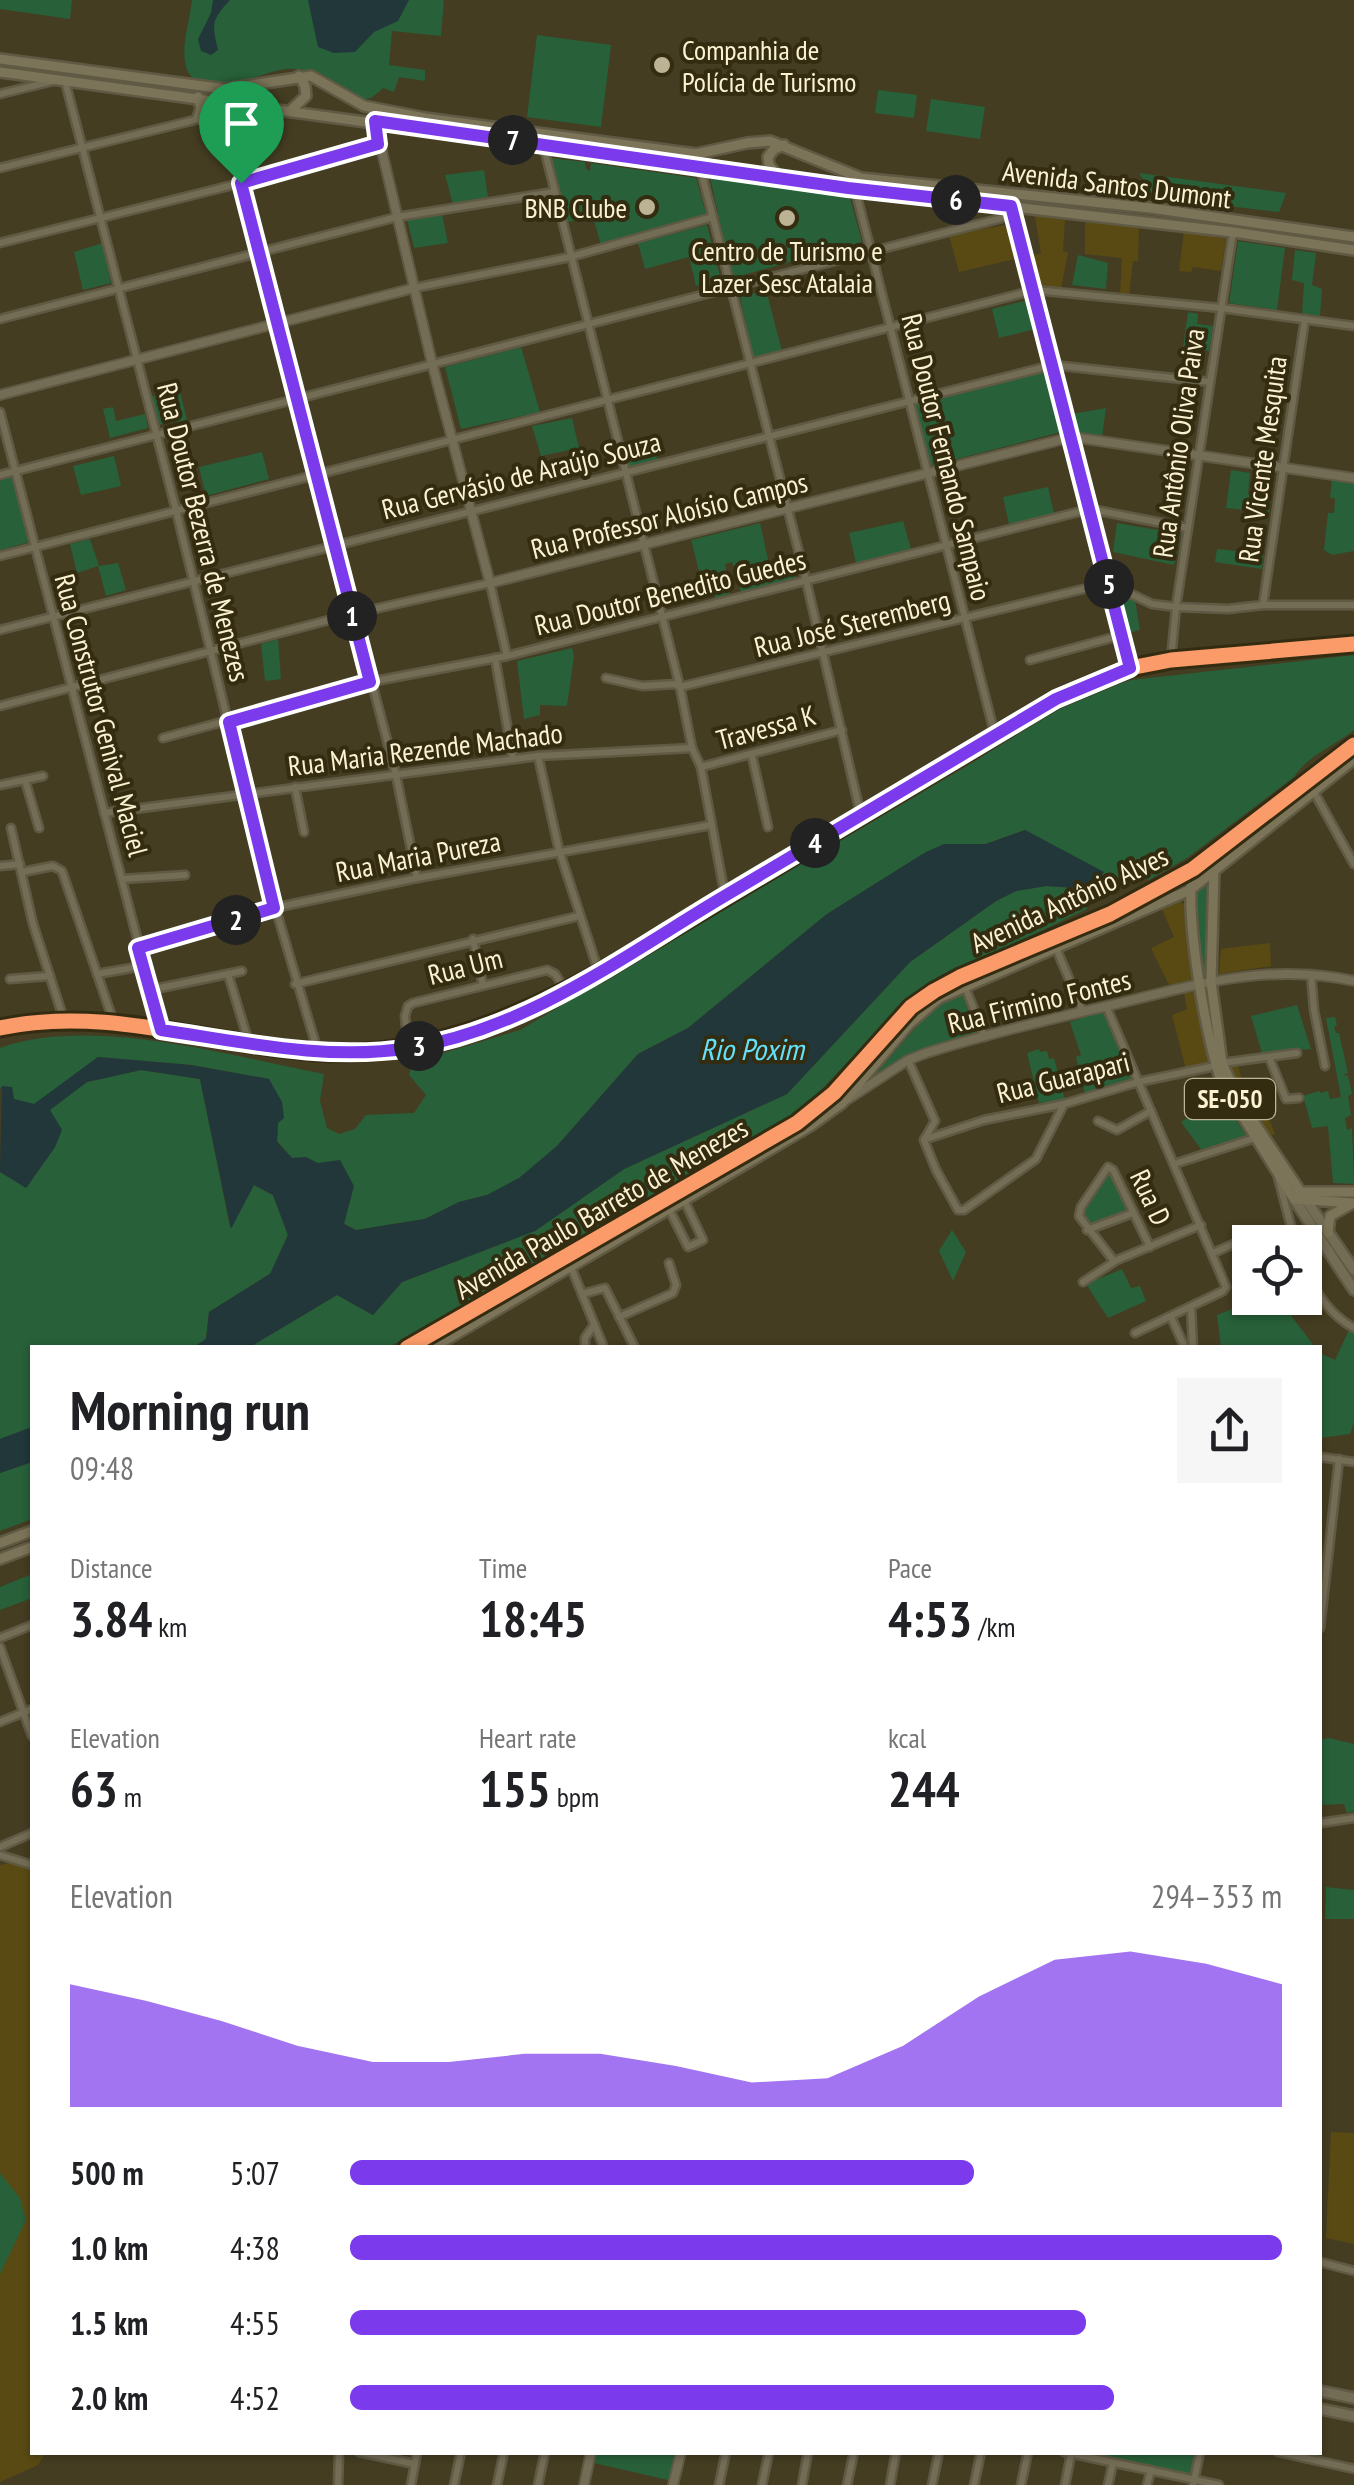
<!DOCTYPE html>
<meta charset="utf-8">
<style>
body{margin:0;font-family:"PT Sans Narrow",sans-serif;background:#f6f6f6;color:#202124;height:100vh;display:flex;flex-direction:column;font-size:38px;white-space:nowrap}
*{box-sizing:border-box;margin:0}
p{font-size:32px;color:#757577}
.icon{flex:none;width:55px;height:55px;fill:none;stroke:currentColor;stroke-width:2;stroke-linecap:round;stroke-linejoin:round}
.map{position:relative;flex:1;overflow:hidden}
.details{position:absolute;left:30px;top:1345px;width:1292px;height:1110px;display:flex;flex-direction:column;background:#fff;border-radius:0px;box-shadow:0 2px 8px #0004}
.details>*{flex:none}
.buttons{position:absolute;left:1232px;top:1225px;display:grid;gap:20px}
.buttons a{display:grid;place-items:center;width:90px;height:90px;border-radius:0px;background:#fff;box-shadow:0 2px 8px #0004;font-size:50px}
.pin{position:absolute;display:grid;place-items:center;width:85px;height:85px;color:#fff;margin:-102px -42px;border-radius:50% 50% 50% 0;rotate:-45deg;box-shadow:0 0 10px #0007}
.pin .icon{rotate:45deg}
.km{position:absolute;width:50px;height:50px;margin:-25px;border-radius:50%;background:#222;color:#fff;font-size:28px;line-height:50px;text-align:center}
.round{display:grid;place-items:center;flex:none;width:105px;height:105px;border-radius:0px;background:#f6f6f6}
.headline{display:flex;align-items:center;justify-content:space-between;height:170px;padding:0 40px}
h1{font-size:55px;font-weight:600;line-height:75px}
.stats{display:grid;grid-template-columns:repeat(3,1fr);gap:15px;height:170px;padding:10px 40px}
.stats div{display:grid;align-content:center}
.stats b{font-size:50px;font-weight:600}
.stats small{font-size:28px;font-weight:400}
.stats p{font-size:28px}
.chart{height:280px;padding:20px 40px}
.chart p{display:flex;justify-content:space-between}
.chart svg{width:100%;height:180px;margin-top:10px;fill:#7c3aed;opacity:.7}
ul{padding:0 40px;list-style:none;font-size:32px}
li{display:grid;grid-template-columns:160px 120px 1fr;align-items:center;height:75px}
li i{height:25px;border-radius:12px;background:#7c3aed}
.map>svg:first-child{display:block}
.built{fill:#594a13}
.green{fill:#276039}
.water{fill:#21373a}
.lines{fill:none;stroke-linecap:round;stroke-linejoin:round}
.minor-casing{stroke:#605a44;stroke-width:11}
.tertiary-casing{stroke:#605a44;stroke-width:12}
.secondary-casing{stroke:#605a44;stroke-width:14}
.primary-casing{stroke:#605a44;stroke-width:14}
.minor{stroke:#746d56;stroke-width:6}
.tertiary{stroke:#746d56;stroke-width:8}
.secondary{stroke:#746d56;stroke-width:9}
.primary{stroke:#7b7459;stroke-width:9}
.cycleway-casing{stroke:#342c11;stroke-width:21}
.cycleway{stroke:#fa9b69;stroke-width:15}
.route-casing{stroke:#fff;stroke-width:20}
.route{stroke:#7c3aed;stroke-width:12}
.poi-dot{fill:#bcb394;stroke:#342c11;stroke-width:4}
.labels{text-anchor:middle;dominant-baseline:central;stroke-width:8;stroke-linejoin:round;paint-order:stroke}
.shield{fill:#342c11;stroke:#c0b798;stroke-width:2.5}
.shield-label{font-size:25px;font-weight:bold;fill:#fcf2d2}
.poi-label{font-size:28px;fill:#fcf2d2;stroke:#342c11;text-anchor:start}
.street-label{font-size:28px;fill:#fcf2d2;stroke:#342c11}
.water-label{font-size:30px;font-style:italic;fill:#63e1fb;stroke:#342c11}
</style>
<div class="map">
<svg width="1354" height="2485" viewBox="0 0 1354 2485">
<rect width="100%" height="100%" fill="#443d22"/>
<!-- built -->
<g class="built">
<path d="M1035 216 1065 220 1063 251 1068 253 1061 288 1036 286 1029 257 1041 253Z"/>
<path d="M1085 222 1139 226 1138 261H1133L1129 295 1120 294 1122 258 1085 254Z"/>
<path d="M1011 224 1019 258 959 272 949 235Z"/>
<path d="M1184 231 1226 239 1221 271 1193 267 1191 272 1179 271Z"/>
<path d="M1179 901 1185 905 1197 979 1169 985 1151 948 1174 937 1162 909Z"/>
<path d="M1270 943 1271 966 1219 974 1221 949Z"/>
<path d="M1196 992 1210 1065 1186 1069 1172 1015 1187 1009 1184 993Z"/>
<path d="M1238 1066 1245 1092 1258 1090 1275 1134 1270 1136 1241 1095 1226 1067Z"/>
<path d="M8 1863 32 1870V2452L45 2454 38 2465 0 2482V1865Z"/>
<path d="M1331 2132 1354 2133V2244L1326 2238Z"/>
</g>
<!-- green -->
<g class="green">
<path d="M0 0H72L70 19 0 9Z"/>
<path d="M192 0H444L441 36 392 31 389 65 425 70V81L399 77 394 92 383 88C355 118 344 81 318 73 306 70 292 67 280 70 255 75 192 105 185 62 182 43 190 19 192 0Z"/>
<path d="M537 35 611 45 601 127 527 117Z"/>
<path d="M878 90 917 95 914 118 875 113Z"/>
<path d="M931 99 985 107 980 139 926 131Z"/>
<path d="M551 158 585 162 586 169 590 171 591 163 696 178 707 217 601 245 593 217 568 222Z"/>
<path d="M484 170 488 197 453 204 445 175Z"/>
<path d="M1139 173 1286 193 1279 212 1154 197Z"/>
<path d="M710 177 849 194 862 242 732 278Z"/>
<path d="M442 215 448 243 414 248 407 219Z"/>
<path d="M707 225 721 280 696 286 689 257 645 269 638 243Z"/>
<path d="M1238 241 1285 248 1277 310 1229 303Z"/>
<path d="M103 243 111 283 83 290 74 252Z"/>
<path d="M1295 250 1316 253 1312 285 1322 289 1320 316 1302 313 1304 283 1292 280Z"/>
<path d="M1078 255 1108 263 1106 289 1072 285Z"/>
<path d="M766 290 782 351 753 358 740 297Z"/>
<path d="M1028 300 1035 329 999 338 992 309Z"/>
<path d="M1188 312 1198 314 1197 324 1213 326 1209 351 1183 347Z"/>
<path d="M521 347 540 412 461 429 445 367Z"/>
<path d="M1049 367 1065 431 930 466 914 405Z"/>
<path d="M180 392 187 420 157 425 150 396Z"/>
<path d="M113 407 116 421 145 414 148 428 110 438 103 409Z"/>
<path d="M1106 408 1102 437 1076 433 1072 414Z"/>
<path d="M572 418 579 448 541 456 532 426Z"/>
<path d="M652 437 658 461 629 468 624 444Z"/>
<path d="M262 452 269 479 206 496 199 467Z"/>
<path d="M114 456 121 486 81 495 73 466Z"/>
<path d="M1231 470 1250 473 1248 494 1271 497 1268 520 1246 517V510L1226 508Z"/>
<path d="M12 476 29 542 0 550V479Z"/>
<path d="M1332 478 1354 482V551L1332 555 1324 550 1328 513H1334L1335 498H1330Z"/>
<path d="M1048 487 1054 514 1009 524 1003 497Z"/>
<path d="M903 521 911 549 856 563 849 533Z"/>
<path d="M760 523 769 564 792 558 796 578 741 592 732 562 725 564 730 594 715 598 707 570 699 571 691 540Z"/>
<path d="M1117 523 1181 534 1174 565 1113 552Z"/>
<path d="M90 539 99 566 118 563 126 590 106 596 98 566 77 573 70 544Z"/>
<path d="M1217 549 1264 554 1262 569 1215 562Z"/>
<path d="M1115 593 1135 600 1140 630 1125 634Z"/>
<path d="M278 639 281 679 265 681 261 644Z"/>
<path d="M572 648 574 656 567 706 540 705V715L524 719 517 661Z"/>
<path d="M1354 655V730C1333 747 1308 755 1294 777L1187 858 1149 880 1128 872 1092 889 1087 909 927 985 897 1010 803 1109 389 1347H250L337 1295 373 1315 402 1282 535 1231 624 1169 787 1094 910 962 996 901 1016 891 1046 886 1091 889 1103 872 1025 830 986 844H960L926 852 827 914 688 1028 638 1054 557 1146 520 1178 487 1195 459 1202 425 1219 356 1230 344 1224 350 1194C332 1177 318 1156 292 1158L277 1141 278 1123 269 1079 191 1065 98 1057 34 1105 14 1099 2 1086 0 1089V1048C92 1015 229 1056 324 1074L320 1101 327 1128 339 1134 355 1129 366 1115 414 1113 426 1095 409 1075 413 1062 520 1030 977 760 1074 698 1131 680Z"/>
<path d="M1209 882 1207 980 1203 981 1194 893Z"/>
<path d="M961 991 977 1035 934 1047 863 1089 928 1013Z"/>
<path d="M1297 1005 1311 1049 1262 1053 1251 1016Z"/>
<path d="M1104 1011 1131 1079 1085 1094 1076 1057 1081 1055 1070 1022Z"/>
<path d="M1335 1017 1337 1025 1334 1027 1336 1033H1339L1348 1073 1343 1075 1348 1076 1352 1094 1348 1096 1351 1115 1345 1118 1347 1130 1352 1128 1354 1184 1333 1183 1328 1126 1312 1128 1303 1096 1319 1091 1321 1093 1328 1091 1330 1099 1341 1097 1326 1018Z"/>
<path d="M1039 1049 1040 1052 1047 1051 1049 1059 1054 1058 1065 1100 1039 1103 1027 1053Z"/>
<path d="M141 1070 200 1079 230 1227 254 1185 273 1195 288 1235 271 1273 209 1312 206 1339 194 1347 32 1348V1427L0 1439V1172L27 1187 55 1147 49 1110 87 1082Z"/>
<path d="M1221 1096 1247 1137 1203 1152 1181 1122Z"/>
<path d="M1110 1170 1127 1211 1087 1228 1078 1215Z"/>
<path d="M952 1230 966 1252 953 1281 939 1251Z"/>
<path d="M1122 1269 1131 1288 1140 1286 1146 1301 1108 1318 1086 1284Z"/>
<path d="M1260 1298 1266 1309 1294 1298 1292 1317 1315 1347H1221L1217 1315Z"/>
<path d="M1350 1328 1354 1331V1422L1350 1434 1320 1438V1353L1335 1360Z"/>
<path d="M32 1462V1519L0 1531V1473Z"/>
<path d="M32 1574V1598L0 1610V1587Z"/>
<path d="M1329 1738 1354 1744V1811L1347 1813 1344 1804 1320 1805V1740Z"/>
<path d="M1326 1887 1354 1890V1919H1325Z"/>
<path d="M0 2173 20 2198 26 2220 0 2274Z"/>
<path d="M1092 2452 1196 2453 1191 2477 1092 2455Z"/>
<path d="M592 2453H678L672 2481 590 2462Z"/>
</g>
<!-- water -->
<g class="water">
<path d="M213 0H230C211 21 212 23 218 50L211 55 201 51 198 39 211 13Z"/>
<path d="M308 0H409L398 21 374 32 355 52 334 53 318 47Z"/>
<path d="M1025 830 1104 872 1091 889 1046 886 1016 891 996 901 910 962 787 1094 624 1169 535 1231 402 1282 373 1315 337 1295 250 1347H194L206 1339 209 1312 270 1274 288 1235 273 1195 254 1185 231 1229 200 1079 141 1070 87 1082 50 1110 62 1130 55 1147 26 1188 0 1172 2 1086 12 1087 14 1099 34 1104 98 1057 191 1065 269 1079 282 1102 284 1118 278 1123 277 1142 292 1158 306 1157 318 1163 340 1160 354 1186 344 1224 356 1230 425 1219 459 1202 487 1195 519 1178 557 1146 638 1054 688 1028 827 914 926 852 944 844H986Z"/>
<path d="M32 1427V1462L0 1473V1439Z"/>
</g>
<g class="lines">
<!-- minor casing -->
<g class="minor-casing">
<g id="minor">
<path d="M65 81 176 510 265 873 318 1052"/>
<path d="M0 94 53 81"/>
<path d="M220 100 396 775 417 878"/>
<path d="M543 144 680 687 692 748 701 767 725 896"/>
<path d="M700 167 806 580 861 816"/>
<path d="M0 168 223 113"/>
<path d="M855 189 995 735"/>
<path d="M1014 214 1130 668"/>
<path d="M0 243 241 183 378 144"/>
<path d="M414 288 570 257 713 217"/>
<path d="M0 319 397 217 554 192"/>
<path d="M0 412 161 1030"/>
<path d="M0 475 1014 215"/>
<path d="M0 556 1035 290 1221 308 1354 326"/>
<path d="M1263 605 1305 319"/>
<path d="M0 630 1053 365 1210 382"/>
<path d="M495 658 513 759"/>
<path d="M1030 660 1122 635"/>
<path d="M1171 660 1176 607 1233 232"/>
<path d="M606 678 642 686 676 684 680 687 1108 583 1152 604 1176 607 1228 609 1263 605H1354"/>
<path d="M0 706 352 614 490 583 507 656"/>
<path d="M163 738 370 682 507 656 1090 509 1188 528"/>
<path d="M538 756 559 850 599 973"/>
<path d="M752 756 768 827"/>
<path d="M701 767 842 730"/>
<path d="M25 780 39 828"/>
<path d="M0 785 43 776"/>
<path d="M295 787 304 832"/>
<path d="M1314 792 1354 864"/>
<path d="M104 813 538 756 692 748"/>
<path d="M11 828 33 924 64 1020"/>
<path d="M0 866 20 864"/>
<path d="M22 872 53 866 62 871 114 1023"/>
<path d="M122 879 185 875"/>
<path d="M473 939 483 985"/>
<path d="M138 948 274 908 417 878 711 825"/>
<path d="M1056 948 1083 1012"/>
<path d="M97 974 143 966"/>
<path d="M228 974 249 1043"/>
<path d="M1311 974 1314 1010 1325 1066"/>
<path d="M10 979 50 976"/>
<path d="M295 984 579 916"/>
<path d="M965 987 985 1037"/>
<path d="M150 990 242 971"/>
<path d="M1106 1006 1226 1287 1223 1291 1135 1333"/>
<path d="M408 1047 405 1016 408 1006 413 1003 547 970 555 974 566 991"/>
<path d="M1269 1057 1286 1099 1299 1098"/>
<path d="M908 1060 935 1121 924 1140 936 1170 958 1210H964L1036 1159 1064 1104"/>
<path d="M1222 1063 1297 1053"/>
<path d="M1098 1121 1117 1130 1151 1111"/>
<path d="M926 1139 984 1120 1064 1104 1138 1082 1215 1066"/>
<path d="M1174 1164 1255 1138"/>
<path d="M1278 1177 1295 1242"/>
<path d="M670 1211 688 1247 703 1240 685 1202"/>
<path d="M1087 1230 1133 1213"/>
<path d="M1213 1253 1247 1238"/>
<path d="M1114 1261 1079 1216 1081 1207 1108 1167 1113 1170 1150 1247"/>
<path d="M571 1267 604 1348"/>
<path d="M1305 1269C1316 1293 1330 1315 1354 1328"/>
<path d="M1083 1282 1117 1260 1201 1225"/>
<path d="M582 1294 605 1288 635 1348"/>
<path d="M1191 1307 1193 1348"/>
<path d="M619 1317 673 1293 676 1285 669 1263"/>
<path d="M1171 1317 1185 1348"/>
<path d="M426 1337 427 1348"/>
<path d="M585 1348V1338L594 1325"/>
<path d="M1320 1457 1354 1462"/>
<path d="M1320 1628 1339 1459"/>
<path d="M0 1638 32 1625"/>
<path d="M0 1647 32 1736"/>
<path d="M0 1722 32 1709"/>
<path d="M1320 1823 1354 1818"/>
<path d="M0 1847 32 1833"/>
<path d="M0 1855 32 1865"/>
<path d="M1320 2262 1354 2271"/>
<path d="M359 2452 415 2464"/>
<path d="M1064 2452 1219 2485"/>
<path d="M1278 2452 1354 2469"/>
<path d="M338 2485 339 2452"/>
<path d="M411 2485 417 2452"/>
<path d="M454 2485 461 2452"/>
<path d="M497 2485 504 2452"/>
<path d="M538 2485 545 2452"/>
<path d="M719 2485 726 2452"/>
<path d="M762 2485 769 2452"/>
<path d="M802 2485 808 2452"/>
<path d="M847 2485 854 2452"/>
<path d="M890 2485 896 2452"/>
<path d="M932 2485 939 2452"/>
<path d="M974 2485 981 2452"/>
<path d="M1021 2485 1028 2452"/>
<path d="M1065 2485 1071 2454"/>
<path d="M1108 2485 1113 2463"/>
<path d="M1147 2485 1151 2470"/>
<path d="M1193 2485 1200 2452"/>
</g>
</g>
<!-- tertiary casing -->
<g class="tertiary-casing">
<g id="tertiary">
<path d="M375 122 432 363 490 583 1072 437 1354 478"/>
<path d="M0 395 414 288"/>
<path d="M0 1028C106 1005 211 1045 317 1052 420 1059 511 1021 599 973L1056 699 1130 668 1171 660 1354 644"/>
<path d="M845 1101 908 1060 926 1053C987 1034 1050 1019 1112 1005 1195 985 1268 962 1354 981"/>
<path d="M584 2485 591 2452"/>
<path d="M673 2485 681 2452"/>
</g>
</g>
<!-- secondary casing -->
<g class="secondary-casing">
<g id="secondary">
<path d="M1294 1199 1354 1290"/>
<path d="M1306 1200 1354 1270"/>
<path d="M1320 2391 1354 2398"/>
<path d="M1320 2409 1354 2416"/>
</g>
</g>
<!-- primary casing -->
<g class="primary-casing">
<g id="primary">
<path d="M0 59 225 89 311 76 364 106 425 118 696 154 747 143 770 141 861 178 1150 208 1354 237"/>
<path d="M0 72 855 189 1233 232 1354 250"/>
<path d="M198 97 201 108 198 118"/>
<path d="M290 111 306 96 305 86 299 76"/>
<path d="M780 179 769 165 768 157 774 149 784 145"/>
<path d="M1214 868 1211 982 1222 1063 1238 1098 1306 1200"/>
<path d="M1193 869C1184 912 1206 1041 1222 1083L1294 1199 1354 1203"/>
<path d="M1297 1192H1354"/>
<path d="M1328 1233 1330 1216 1351 1204"/>
<path d="M407 1348 797 1123 834 1093 911 1007 934 991 960 977 1110 914 1193 869 1354 745"/>
<path d="M432 1348 810 1126 842 1103 909 1024 939 998 1190 890 1354 759"/>
<path d="M0 1543 32 1531"/>
<path d="M0 1559 32 1547"/>
</g>
</g>
<!-- minor -->
<use href="#minor" class="minor"/>
<!-- tertiary -->
<use href="#tertiary" class="tertiary"/>
<!-- secondary -->
<use href="#secondary" class="secondary"/>
<!-- primary -->
<use href="#primary" class="primary"/>
<!-- cycleway casing -->
<g class="cycleway-casing">
<g id="cycleway">
<path d="M0 1028C106 1005 211 1045 317 1052 420 1059 511 1021 599 973L1056 699 1130 668 1171 660 1354 644"/>
<path d="M407 1348 797 1123 834 1093 911 1007 934 991 960 977 1110 914 1193 869 1354 745"/>
</g>
</g>
<!-- cycleway -->
<use href="#cycleway" class="cycleway"/>
</g>
<g class="lines">
<!-- route casing -->
<g class="route-casing">
<path id="route" d="M375 121 848 188 1011 206 1130 668 1056 699C945 766 834 831 723 897 624 956 527 1029 410 1048 327 1061 243 1042 161 1030L138 948 274 908 229 722 370 682 241 183 378 144Z"/>
</g>
<!-- route -->
<use href="#route" class="route"/>
</g>
<!-- markers -->
<g class="poi-dot">
<circle cx="662" cy="65" r="10"/>
<circle cx="647" cy="207" r="10"/>
<circle cx="787" cy="218" r="10"/>
</g>
<g class="labels">
<!-- shield labels -->
<rect class="shield" x="1185" y="1079" width="90" height="40" rx="8"/>
<g class="shield-label">
<text x="1230" y="1099">SE-050</text>
</g>
<!-- poi labels -->
<g class="poi-label">
<text x="682" y="49">Companhia de<tspan x="682" dy="32">Polícia de Turismo</tspan></text>
<text x="627" y="207" text-anchor="end">BNB Clube</text>
<text x="787" y="250" text-anchor="middle">Centro de Turismo e<tspan x="787" dy="32">Lazer Sesc Atalaia</tspan></text>
</g>
<!-- street labels -->
<g class="street-label">
<text transform="translate(1117 184) rotate(7)">Avenida Santos Dumont</text>
<text transform="translate(1178 443) rotate(-82)">Rua Antônio Oliva Paiva</text>
<text transform="translate(947 457) rotate(76)">Rua Doutor Fernando Sampaio</text>
<text transform="translate(1262 459) rotate(-82)">Rua Vicente Mesquita</text>
<text transform="translate(521 475) rotate(-14)">Rua Gervásio de Araújo Souza</text>
<text transform="translate(669 515) rotate(-14)">Rua Professor Aloísio Campos</text>
<text transform="translate(204 532) rotate(76)">Rua Doutor Bezerra de Menezes</text>
<text transform="translate(670 592) rotate(-14)">Rua Doutor Benedito Guedes</text>
<text transform="translate(852 623) rotate(-14)">Rua José Steremberg</text>
<text transform="translate(102 715) rotate(75)">Rua Construtor Genival Maciel</text>
<text transform="translate(766 727) rotate(-15)">Travessa K</text>
<text transform="translate(425 749) rotate(-7)">Rua Maria Rezende Machado</text>
<text transform="translate(418 856) rotate(-11)">Rua Maria Pureza</text>
<text transform="translate(1069 899) rotate(-25)">Avenida Antônio Alves</text>
<text transform="translate(465 966) rotate(-14)">Rua Um</text>
<text transform="translate(1039 1001) rotate(-14)">Rua Firmino Fontes</text>
<text transform="translate(1063 1077) rotate(-14)">Rua Guarapari</text>
<text transform="translate(1151 1197) rotate(65)">Rua D</text>
<text transform="translate(601 1208) rotate(-30)">Avenida Paulo Barreto de Menezes</text>
</g>
<!-- water labels -->
<g class="water-label">
<text x="752" y="1048">Rio Poxim</text>
</g>
</g>
</svg>
<div class="buttons">
<a><svg class="icon" aria-label="locate" viewBox="0 0 24 24"><circle cx="12" cy="12" r="6"/><path d="M12 2v4M12 18v4M2 12h4M18 12h4"/></svg></a>
</div>
<div class="pin" style="left:241px;top:183px;background:#1e9e55"><svg class="icon" aria-label="arrive" viewBox="0 0 24 24"><path d="M6 21V4h12l-3 4 3 4H6"/></svg></div>
<b class="km" style="left:352px;top:616px">1</b>
<b class="km" style="left:236px;top:920px">2</b>
<b class="km" style="left:419px;top:1046px">3</b>
<b class="km" style="left:815px;top:843px">4</b>
<b class="km" style="left:1109px;top:584px">5</b>
<b class="km" style="left:956px;top:200px">6</b>
<b class="km" style="left:513px;top:140px">7</b>
<section class="details">
<div class="headline"><div><h1>Morning run</h1><p>09:48</p></div><a class="round"><svg class="icon" aria-label="share" viewBox="0 0 24 24"><path d="M12 15V3M7 8l5-5 5 5M5 13v7h14v-7"/></svg></a></div>
<div class="stats">
<div><p>Distance</p><b>3.84<small> km</small></b></div>
<div><p>Time</p><b>18:45</b></div>
<div><p>Pace</p><b>4:53<small> /km</small></b></div>
</div>
<div class="stats">
<div><p>Elevation</p><b>63<small> m</small></b></div>
<div><p>Heart rate</p><b>155<small> bpm</small></b></div>
<div><p>kcal</p><b>244</b></div>
</div>
<div class="chart"><p><span>Elevation</span>294–353 m</p>
<svg viewBox="0 0 160 44" preserveAspectRatio="none"><path d="M0 44V14L10 18L20 23L30 29L40 33L50 33L60 31L70 31L80 34L90 38L100 37L110 29L120 17L130 8L140 6L150 9L160 14V44z"/></svg>
</div>
<ul>
<li><b>500 m</b>5:07<i style="width:67%"></i></li>
<li><b>1.0 km</b>4:38<i style="width:100%"></i></li>
<li><b>1.5 km</b>4:55<i style="width:79%"></i></li>
<li><b>2.0 km</b>4:52<i style="width:82%"></i></li>
</ul>
</section>
</div>
